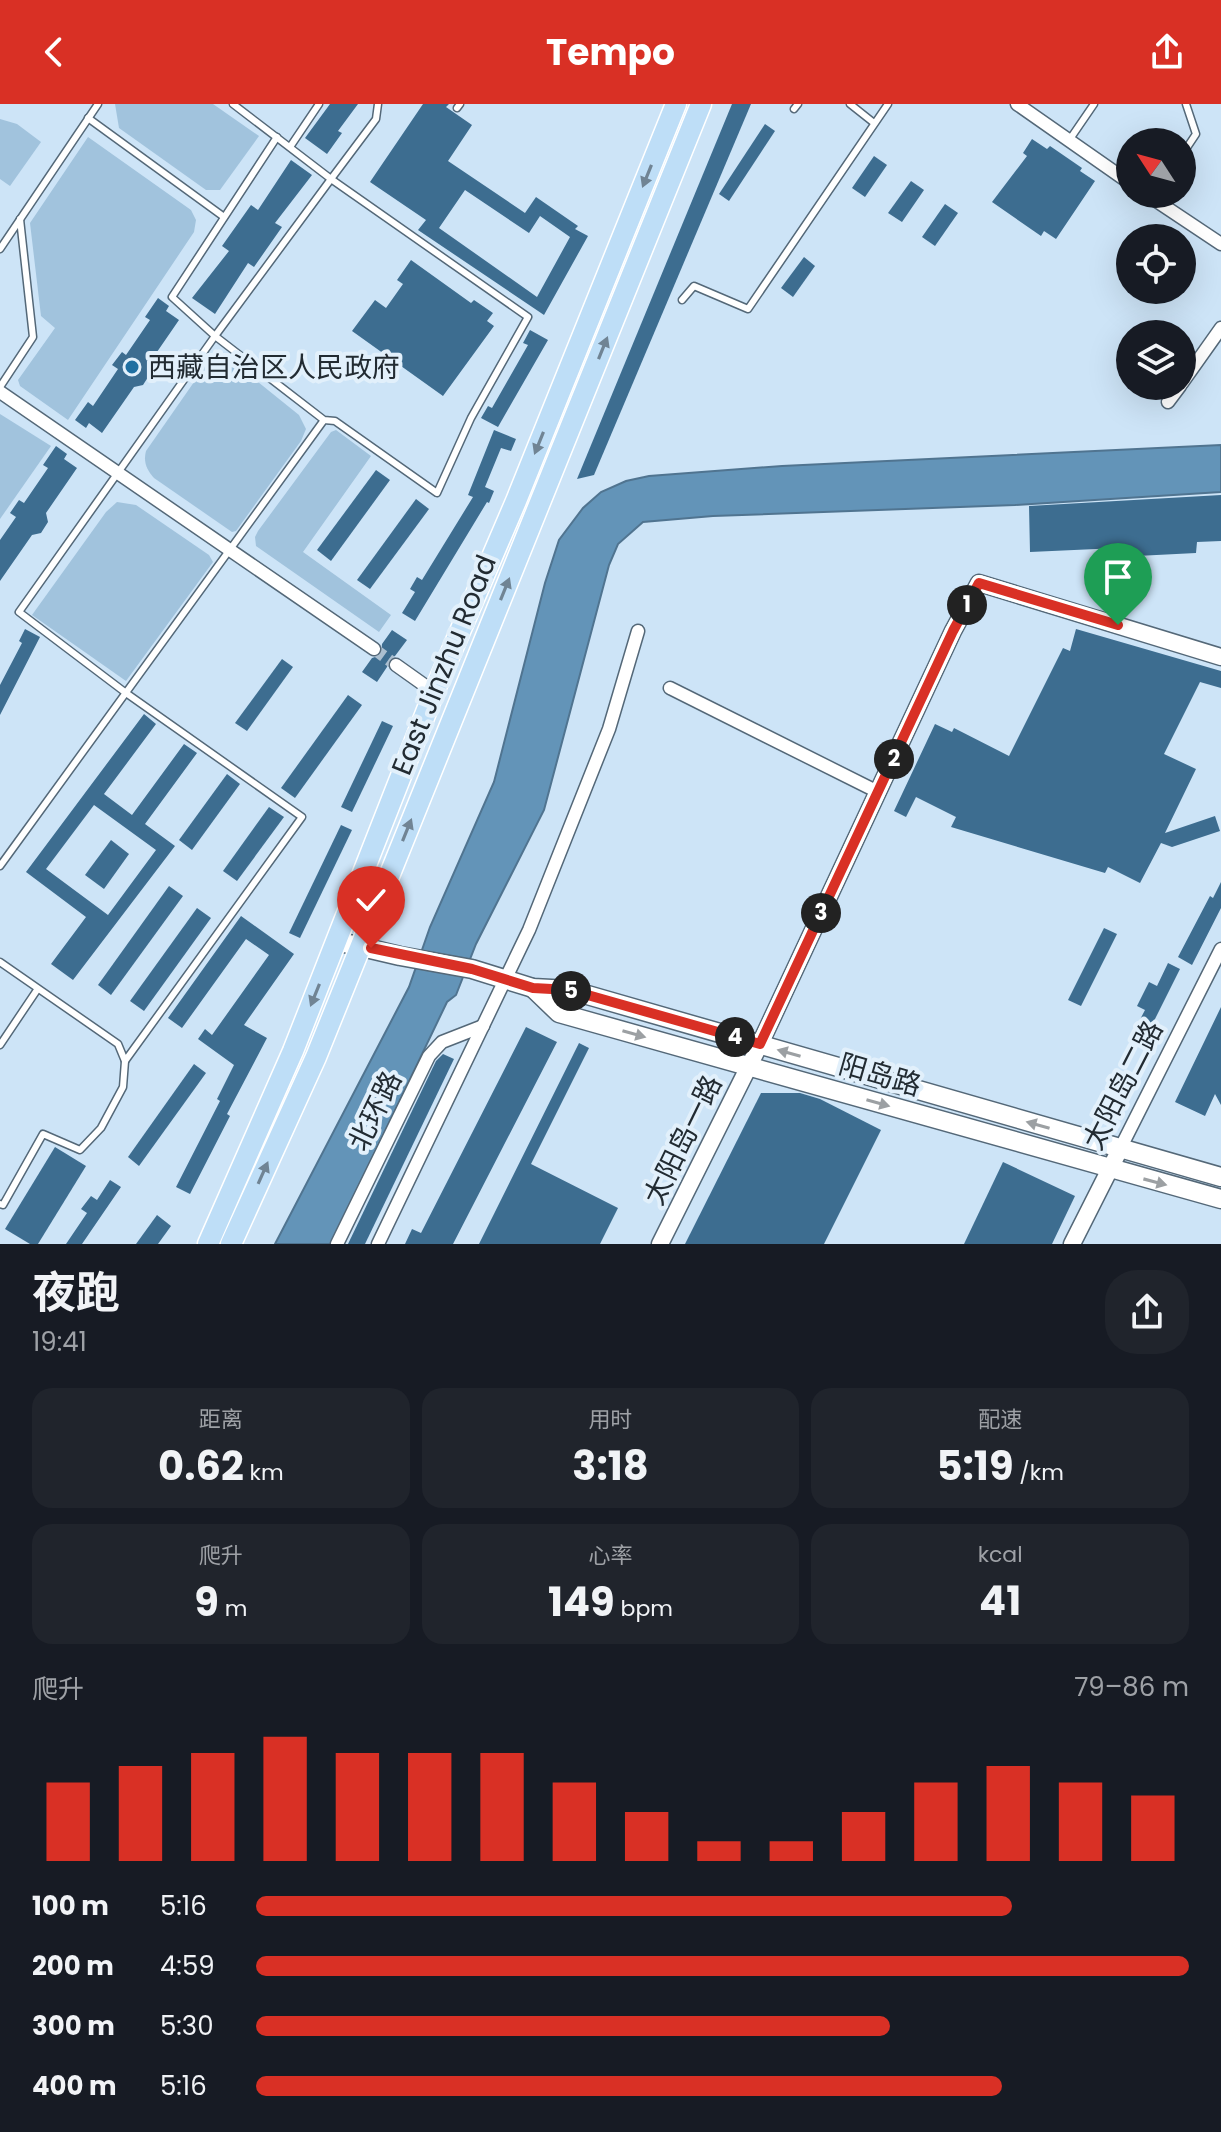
<!DOCTYPE html>
<html lang="zh">
<meta charset="utf-8">
<style>
body{margin:0;font-family:Poppins,"Noto Sans SC",sans-serif;background:#20242c;color:#f1f3f6;height:100vh;display:flex;flex-direction:column;font-size:30px;white-space:nowrap}
*{box-sizing:border-box;margin:0}
p{font-size:26px;color:#9ea1a6}
.icon{flex:none;width:44px;height:44px;fill:none;stroke:currentColor;stroke-width:2;stroke-linecap:round;stroke-linejoin:round}
.map{position:relative;height:1140px;overflow:hidden}
.drawer{display:flex;flex-direction:column;background:#171b24;flex:1}
.drawer>*{flex:none}
.needle{width:52px;rotate:306deg}
.tools{position:absolute;left:1116px;top:24px;display:grid;gap:16px}
.tools a{display:grid;place-items:center;width:80px;height:80px;border-radius:50%;background:#171b24;box-shadow:0 8px 32px #0002;font-size:40px}
.pin{position:absolute;display:grid;place-items:center;width:68px;height:68px;color:#fff;margin:-82px -34px;border-radius:50% 50% 50% 0;rotate:-45deg;box-shadow:0 0 8px #0007}
.pin .icon{rotate:45deg}
.km{position:absolute;width:40px;height:40px;margin:-20px;border-radius:50%;background:#222;color:#fff;font-size:22px;line-height:40px;text-align:center}
.round{display:grid;place-items:center;flex:none;width:84px;height:84px;border-radius:32px;background:#20242c}
.headline{display:flex;align-items:center;justify-content:space-between;height:136px;padding:0 32px}
h1{font-size:44px;font-weight:700;line-height:60px}
.stats{display:grid;grid-template-columns:repeat(3,1fr);gap:12px;height:136px;padding:8px 32px}
.stats div{display:grid;align-content:center;border-radius:20px;background:#20242c;text-align:center}
.stats b{font-size:40px;font-weight:700}
.stats small{font-size:22px;font-weight:400}
.stats p{font-size:22px}
.chart{height:224px;padding:16px 32px}
.chart p{display:flex;justify-content:space-between}
.chart svg{width:100%;height:144px;margin-top:8px;stroke:#d93025;stroke-width:6}
ul{padding:0 32px;list-style:none;font-size:26px}
li{display:grid;grid-template-columns:128px 96px 1fr;align-items:center;height:60px}
li i{height:20px;border-radius:10px;background:#d93025}
header{display:flex;justify-content:space-between;align-items:center;height:104px;padding:0 32px;background:#d93025;color:#fff;font-size:36px;font-weight:700}
.map>svg:first-child{display:block}
.green{fill:#a1c3dd}
.water{fill:#6394b8;stroke:#507490;stroke-width:2}
.building{fill:#3d6d90;fill-rule:evenodd}
.lines{fill:none;stroke-linecap:round;stroke-linejoin:round}
.minor-tunnel{stroke:#abbfd0;stroke-width:12;stroke-dasharray:12 6;stroke-linecap:butt}
.service-casing{stroke:#546878;stroke-width:9}
.minor-casing{stroke:#546878;stroke-width:15}
.tertiary-casing{stroke:#546878;stroke-width:19}
.secondary-casing{stroke:#546878;stroke-width:21}
.trunk-casing{stroke:#fff;stroke-width:23}
.service{stroke:#fff;stroke-width:6}
.minor{stroke:#fff;stroke-width:12}
.tertiary{stroke:#fff;stroke-width:16}
.secondary{stroke:#fff;stroke-width:18}
.trunk{stroke:#bedef7;stroke-width:20}
.oneway{fill:#708494}
.oneway2{fill:#9ca0a3}
.route-casing{stroke:#fff;stroke-width:16}
.route{stroke:#d93025;stroke-width:10}
.poi-dot{fill:#1f6fa1;stroke:#e2f0fb;stroke-width:3}
.labels{text-anchor:middle;dominant-baseline:central;stroke-width:8;stroke-linejoin:round;paint-order:stroke}
.poi-label{font-size:28px;fill:#222b32;stroke:#e2f0fb;text-anchor:start}
.street-label{font-size:28px;fill:#222b32;stroke:#e2f0fb}
</style>
<header><svg class="icon" aria-label="back" viewBox="0 0 24 24"><path d="M15 5l-7 7 7 7"/></svg>Tempo<svg class="icon" aria-label="share" viewBox="0 0 24 24"><path d="M12 15V3M7 8l5-5 5 5M5 13v7h14v-7"/></svg></header>
<div class="map">
<svg width="1221" height="1140" viewBox="0 0 1221 1140">
<rect width="100%" height="100%" fill="#cde4f7"/>
<!-- green -->
<g class="green">
<path d="M115 0H213L259 32 220 86H206L119 24Z"/>
<path d="M0 15 17 20 41 38 10 82 0 75Z"/>
<path d="M88 33 191 106 196 116 194 128 68 316 20 282 18 276 55 224 41 212 30 119Z"/>
<path d="M217 245 299 311 306 325 301 337 236 427 232 428 154 374C147 366 143 358 146 347Z"/>
<path d="M0 310 51 342 0 415Z"/>
<path d="M336 326 371 352 303 448 391 511 379 528 256 442 255 433 258 427 331 328Z"/>
<path d="M117 398 136 401 209 451 213 458 126 577 32 511 106 408Z"/>
</g>
<!-- water -->
<path class="water" d="M1221 341V388L1015 401 713 412 643 418 618 440 609 461 544 706 476 840 456 891 447 898 331 1140H275L409 883 430 823 494 678 545 479 559 436 583 404 601 388 626 377 649 372 782 362Z"/>
<!-- building -->
<g class="building">
<path d="M330 0H358L338 27 342 29 327 50 305 34Z"/>
<path d="M423 0H449L446 3 472 21 448 57 525 109 536 93 578 122 575 125 588 132 544 211 418 126 426 116 370 78ZM465 86 529 129 540 112 570 133 537 193 439 124Z"/>
<path d="M732 0H751L594 371 577 375Z"/>
<path d="M765 20 775 27 729 97 719 90Z"/>
<path d="M1032 35 1047 45 1050 42 1082 64 1080 67 1095 77 1056 135 1044 127 1041 132 992 98 1027 52 1023 49Z"/>
<path d="M874 52 887 61 865 93 852 84Z"/>
<path d="M291 56 312 71 275 119 282 123 254 163 248 159 215 210 192 194 229 147 222 142 251 101 258 106Z"/>
<path d="M911 77 924 86 902 118 888 109Z"/>
<path d="M945 100 958 109 935 142 922 133Z"/>
<path d="M804 153 815 162 793 193 781 184Z"/>
<path d="M411 156 471 199 474 196 493 209 487 217 494 222 443 292 352 227 375 196 386 204 403 180 397 176Z"/>
<path d="M158 194 169 202 166 207 179 216 148 261 150 270 143 281 134 283 102 329 89 319 86 324 75 316 88 298 93 302 118 265 112 261 122 248 126 251 150 216 145 213Z"/>
<path d="M530 226 548 236 498 323 481 314 488 302 492 304 528 241 523 239Z"/>
<path d="M494 326 516 335 511 347 501 344 485 383 494 387 489 399 487 398 415 517 402 509 415 488 410 485 417 473 422 476 473 393 468 391Z"/>
<path d="M56 342 67 350 64 355 77 364 46 409 48 418 41 429 32 431 0 477V436L16 413 10 409 19 396 24 399 48 364 43 361Z"/>
<path d="M376 366 390 376 331 457 317 446Z"/>
<path d="M1221 391V437L1197 438 1196 449 1117 453 1118 444 1030 448 1029 402Z"/>
<path d="M416 395 429 405 370 485 357 476Z"/>
<path d="M25 525 40 533 0 611V581L22 539 19 537Z"/>
<path d="M1076 525 1221 567V584L1200 578 1164 650 1196 665 1165 729 1215 712 1220 727 1172 743 1161 739 1140 779 1108 763 1105 769 951 723 956 713 916 693 906 713 894 707 935 620 952 628 954 624 1009 652 1063 544 1070 547Z"/>
<path d="M392 526 407 536 395 552 389 555 387 563 377 578 362 568 372 554 381 551 382 540Z"/>
<path d="M282 555 293 563 247 627 235 619Z"/>
<path d="M348 591 362 601 295 694 281 684Z"/>
<path d="M144 610 156 620 104 690 132 711 184 640 197 649 145 720 175 742 73 876 51 860 86 813 26 768ZM94 701 156 746 108 811 46 765Z"/>
<path d="M382 617 393 622 352 708 341 703Z"/>
<path d="M227 670 240 680 192 746 179 736Z"/>
<path d="M269 703 284 713 237 777 223 767Z"/>
<path d="M341 721 352 726 300 834 289 829Z"/>
<path d="M111 736 129 750 104 785 85 771Z"/>
<path d="M1221 778V804L1192 861 1178 853 1210 792 1213 794Z"/>
<path d="M169 782 183 792 111 891 98 881Z"/>
<path d="M197 804 211 814 144 907 130 897Z"/>
<path d="M241 812 294 850 244 921 267 934 227 1010 230 1012 190 1090 176 1083 220 997 217 995 234 961 198 935 205 925 212 931 269 851 246 835 182 924 168 914Z"/>
<path d="M1104 824 1117 830 1081 902 1068 896Z"/>
<path d="M1168 859 1180 865 1145 935 1133 929 1145 906 1137 902 1149 878 1157 882Z"/>
<path d="M1221 903V1001L1215 990 1205 1012 1175 998Z"/>
<path d="M526 923 557 938 453 1140H405L412 1125 421 1129Z"/>
<path d="M579 939 589 944 531 1060 618 1104 600 1140H479Z"/>
<path d="M443 950 454 955 365 1140H348L436 957Z"/>
<path d="M194 960 206 969 139 1062 128 1053Z"/>
<path d="M761 989H800L820 995 881 1026 824 1140H685Z"/>
<path d="M55 1043 86 1062 38 1140H30L5 1125Z"/>
<path d="M1003 1058 1075 1092 1052 1140H964Z"/>
<path d="M110 1076 121 1083 82 1140H66L87 1109 81 1105 91 1092 97 1096Z"/>
<path d="M157 1111 171 1122 158 1140H136Z"/>
</g>
<g class="lines">
<!-- minor-tunnel -->
<path class="minor-tunnel" d="M374 545 396 561"/>
<!-- service casing -->
<g class="service-casing">
<g id="service">
<path d="M233 0 331 75 376 15 378 0"/>
<path d="M850 0 874 19"/>
<path d="M457 4 460 0"/>
<path d="M794 5 798 0"/>
<path d="M88 14 224 113"/>
<path d="M1070 35 1094 0"/>
<path d="M290 43 319 0"/>
<path d="M1182 51 1196 30 1186 0"/>
<path d="M0 145 98 0"/>
<path d="M682 196 694 182 748 205 888 0"/>
<path d="M0 283 33 233 20 115"/>
<path d="M0 762 324 316 215 232 331 75 528 213 471 314 437 389 335 317 324 316"/>
<path d="M0 858 118 940 125 957 302 713 126 589 19 508 215 232 172 193 277 33"/>
<path d="M0 941 37 886"/>
<path d="M0 1100 3 1101 43 1030 80 1046 101 1024 123 983 125 957"/>
</g>
</g>
<!-- minor casing -->
<g class="minor-casing">
<g id="minor">
<path d="M1017 0 1130 79"/>
<path d="M1146 90 1221 140"/>
<path d="M1182 279 1221 224"/>
<path d="M0 288 374 545"/>
<path d="M1168 298 1180 282"/>
<path d="M396 561 434 588"/>
<path d="M670 584 878 688"/>
<path d="M1120 1045 1221 845"/>
<path d="M337 1140 429 952 442 938 483 922"/>
<path d="M378 1140 529 826 609 625 638 527"/>
</g>
</g>
<!-- tertiary casing -->
<g class="tertiary-casing">
<g id="tertiary">
<path d="M660 1140 760 940 953 527 979 479 1221 553"/>
<path d="M1072 1140 1120 1045"/>
</g>
</g>
<!-- secondary casing -->
<g class="secondary-casing">
<g id="secondary">
<path d="M336 837 400 852 472 865 533 884 570 886 1221 1073"/>
<path d="M533 884 559 909 1221 1095"/>
</g>
</g>
<!-- trunk casing -->
<g class="trunk-casing">
<g id="trunk">
<path d="M208 1140 293 947 434 588 516 397 676 0"/>
<path d="M231 1140 316 953 701 0"/>
</g>
</g>
<!-- service -->
<use href="#service" class="service"/>
<!-- minor -->
<use href="#minor" class="minor"/>
<!-- tertiary -->
<use href="#tertiary" class="tertiary"/>
<!-- secondary -->
<use href="#secondary" class="secondary"/>
<!-- trunk -->
<use href="#trunk" class="trunk"/>
</g>
<!-- one-way arrows -->
<defs><path id="oneway-solid" d="M-6-.8H1V-3.2L6.5 0L1 3.2V.8H-6Z" transform="scale(2)"/></defs>
<g class="oneway">
<use href="#oneway-solid" transform="translate(647 72) rotate(112)"/>
<use href="#oneway-solid" transform="translate(603 244) rotate(-68)"/>
<use href="#oneway-solid" transform="translate(539 339) rotate(112)"/>
<use href="#oneway-solid" transform="translate(505 485) rotate(-68)"/>
<use href="#oneway-solid" transform="translate(407 726) rotate(-68)"/>
<use href="#oneway-solid" transform="translate(315 891) rotate(112)"/>
<use href="#oneway-solid" transform="translate(263 1069) rotate(-66)"/>
</g>
<g class="oneway2">
<use href="#oneway-solid" transform="translate(634 930) rotate(16)"/>
<use href="#oneway-solid" transform="translate(789 949) rotate(-164)"/>
<use href="#oneway-solid" transform="translate(878 999) rotate(16)"/>
<use href="#oneway-solid" transform="translate(1038 1021) rotate(-164)"/>
<use href="#oneway-solid" transform="translate(1155 1078) rotate(15)"/>
</g>
<g class="lines">
<!-- route casing -->
<g class="route-casing">
<path id="route" d="M371 844 472 865 533 884 570 886 760 940 953 527 979 479 1118 521"/>
</g>
<!-- route -->
<use href="#route" class="route"/>
</g>
<!-- markers -->
<circle class="poi-dot" cx="132" cy="263" r="8"/>
<g class="labels">
<!-- poi labels -->
<g class="poi-label">
<text x="148" y="263">西藏自治区人民政府</text>
</g>
<!-- street labels -->
<g class="street-label">
<text transform="translate(444 561) rotate(-68)">East Jinzhu Road</text>
<text transform="translate(880 971) rotate(16)">阳岛路</text>
<text transform="translate(1123 981) rotate(-63)">太阳岛二路</text>
<text transform="translate(375 1007) rotate(-64)">北环路</text>
<text transform="translate(683 1036) rotate(-64)">太阳岛一路</text>
</g>
</g>
</svg>
<div class="tools">
<a><svg class="needle" viewBox="-14 -14 28 28"><path d="M0-13l5 13h-10z" fill="#e53935"/><path d="M0 13l5-13h-10z" fill="#9ea1a6"/></svg></a>
<a><svg class="icon" aria-label="locate" viewBox="0 0 24 24"><circle cx="12" cy="12" r="6"/><path d="M12 2v4M12 18v4M2 12h4M18 12h4"/></svg></a>
<a><svg class="icon" aria-label="layers" viewBox="0 0 24 24"><path d="M12 4l9 5-9 5-9-5zM3 14l9 5 9-5"/></svg></a>
</div>
<div class="pin" style="left:1118px;top:521px;background:#1e9e55"><svg class="icon" aria-label="arrive" viewBox="0 0 24 24"><path d="M6 21V4h12l-3 4 3 4H6"/></svg></div>
<div class="pin" style="left:371px;top:844px;background:#d93025"><svg class="icon" aria-label="check" viewBox="0 0 24 24"><path d="M5 12l5 5 9-10"/></svg></div>
<b class="km" style="left:967px;top:501px">1</b>
<b class="km" style="left:894px;top:655px">2</b>
<b class="km" style="left:821px;top:809px">3</b>
<b class="km" style="left:735px;top:933px">4</b>
<b class="km" style="left:571px;top:887px">5</b>
</div>
<section class="drawer">
<div class="headline"><div><h1>夜跑</h1><p>19:41</p></div><a class="round"><svg class="icon" aria-label="share" viewBox="0 0 24 24"><path d="M12 15V3M7 8l5-5 5 5M5 13v7h14v-7"/></svg></a></div>
<div class="stats">
<div><p>距离</p><b>0.62<small> km</small></b></div>
<div><p>用时</p><b>3:18</b></div>
<div><p>配速</p><b>5:19<small> /km</small></b></div>
</div>
<div class="stats">
<div><p>爬升</p><b>9<small> m</small></b></div>
<div><p>心率</p><b>149<small> bpm</small></b></div>
<div><p>kcal</p><b>41</b></div>
</div>
<div class="chart"><p><span>爬升</span>79–86 m</p>
<svg viewBox="0 0 160 44" preserveAspectRatio="none"><path d="M5 44V20M15 44V15M25 44V11M35 44V6M45 44V11M55 44V11M65 44V11M75 44V20M85 44V29M95 44V38M105 44V38M115 44V29M125 44V20M135 44V15M145 44V20M155 44V24"/></svg>
</div>
<ul>
<li><b>100 m</b>5:16<i style="width:81%"></i></li>
<li><b>200 m</b>4:59<i style="width:100%"></i></li>
<li><b>300 m</b>5:30<i style="width:68%"></i></li>
<li><b>400 m</b>5:16<i style="width:80%"></i></li>
</ul>
</section>
